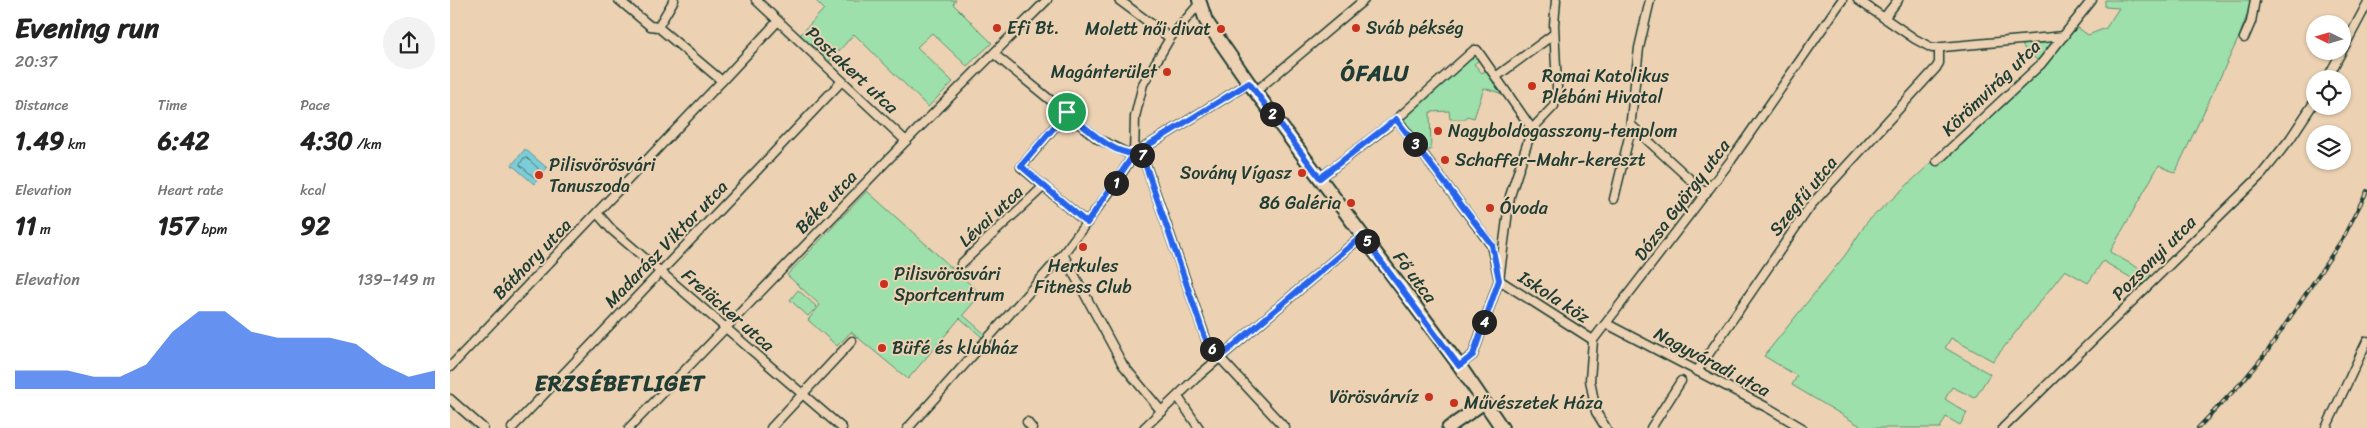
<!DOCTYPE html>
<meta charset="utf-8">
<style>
body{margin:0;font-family:Sriracha,sans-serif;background:#f2f2f2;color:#222;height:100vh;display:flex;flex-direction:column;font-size:19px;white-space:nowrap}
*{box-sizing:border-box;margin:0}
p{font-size:16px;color:#767676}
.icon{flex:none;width:28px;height:28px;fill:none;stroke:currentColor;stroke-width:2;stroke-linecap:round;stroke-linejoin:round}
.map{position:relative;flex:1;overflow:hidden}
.sheet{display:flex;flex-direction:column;background:#fff;width:450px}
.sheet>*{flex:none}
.needle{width:32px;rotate:275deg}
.tools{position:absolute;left:1856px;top:15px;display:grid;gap:10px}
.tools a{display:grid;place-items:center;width:45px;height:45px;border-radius:50%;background:#fff;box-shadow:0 1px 4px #0004;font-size:25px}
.pin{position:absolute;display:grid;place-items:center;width:42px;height:42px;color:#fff;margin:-21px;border:2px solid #fff;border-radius:50%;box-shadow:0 1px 5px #0007}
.km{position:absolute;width:25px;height:25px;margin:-12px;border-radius:50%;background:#222;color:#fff;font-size:14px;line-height:25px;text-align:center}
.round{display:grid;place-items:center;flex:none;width:52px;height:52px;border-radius:26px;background:#f2f2f2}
.overview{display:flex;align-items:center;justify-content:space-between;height:85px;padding:0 15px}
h1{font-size:28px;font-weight:800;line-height:38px}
.figures{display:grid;grid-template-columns:repeat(3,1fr);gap:8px;height:85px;padding:5px 15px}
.figures div{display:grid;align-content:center}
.figures b{font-size:25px;font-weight:800}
.figures small{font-size:14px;font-weight:400}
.figures p{font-size:14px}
.chart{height:140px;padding:10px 15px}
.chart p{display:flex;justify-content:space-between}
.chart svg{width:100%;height:90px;margin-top:5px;fill:#2563eb;opacity:.7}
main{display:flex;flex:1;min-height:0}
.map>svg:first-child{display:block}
.green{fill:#9de0ab;stroke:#5e8e70}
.water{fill:#7dcdd9;stroke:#579397}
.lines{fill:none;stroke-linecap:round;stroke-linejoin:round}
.shore{stroke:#457776;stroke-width:1}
.street-casing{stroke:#1f3d34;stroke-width:11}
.secondary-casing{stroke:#1f3d34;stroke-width:15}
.primary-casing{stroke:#1f3d34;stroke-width:16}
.street{stroke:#ecd2b3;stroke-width:8}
.secondary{stroke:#ecd2b3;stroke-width:11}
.primary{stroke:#ecd2b3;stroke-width:12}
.rail-casing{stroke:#1f3d34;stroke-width:4}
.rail{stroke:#ecd2b3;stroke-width:2;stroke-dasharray:5.5;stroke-linecap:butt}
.route-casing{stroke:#fff;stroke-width:10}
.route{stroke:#2563eb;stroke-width:6}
.poi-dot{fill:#c8321e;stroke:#ecd2b3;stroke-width:2}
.labels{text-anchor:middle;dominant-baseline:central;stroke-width:4;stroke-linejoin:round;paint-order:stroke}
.poi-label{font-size:18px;fill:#1f3d34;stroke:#ecd2b3;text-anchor:start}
.street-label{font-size:18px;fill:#1f3d34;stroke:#ecd2b3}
.district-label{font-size:22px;font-weight:bold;letter-spacing:1px;fill:#1f3d34;stroke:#ecd2b3}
</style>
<main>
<section class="sheet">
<div class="overview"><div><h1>Evening run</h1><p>20:37</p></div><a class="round"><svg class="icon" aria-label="share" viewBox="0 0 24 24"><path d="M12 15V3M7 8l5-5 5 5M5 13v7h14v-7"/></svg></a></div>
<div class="figures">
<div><p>Distance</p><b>1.49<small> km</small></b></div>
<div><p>Time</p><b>6:42</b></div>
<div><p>Pace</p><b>4:30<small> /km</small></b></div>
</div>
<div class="figures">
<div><p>Elevation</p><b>11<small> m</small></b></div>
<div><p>Heart rate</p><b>157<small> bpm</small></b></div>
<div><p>kcal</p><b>92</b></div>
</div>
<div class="chart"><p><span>Elevation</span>139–149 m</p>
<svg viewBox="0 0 160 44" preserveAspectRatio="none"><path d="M0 44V35L10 35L20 35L30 38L40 38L50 32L60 16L70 6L80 6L90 16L100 19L110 19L120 19L130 22L140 32L150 38L160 35V44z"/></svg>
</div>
</section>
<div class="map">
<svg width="1917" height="428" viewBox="0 0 1917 428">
<rect width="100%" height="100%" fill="#ecd2b3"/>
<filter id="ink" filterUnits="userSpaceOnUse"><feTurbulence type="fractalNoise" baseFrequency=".02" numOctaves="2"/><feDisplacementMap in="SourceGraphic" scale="10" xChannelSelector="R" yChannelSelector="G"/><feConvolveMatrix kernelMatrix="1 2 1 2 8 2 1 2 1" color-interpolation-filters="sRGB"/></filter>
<g filter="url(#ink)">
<!-- green -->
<g class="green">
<path d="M365 0H506L503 4 542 43 517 66 482 33 467 47 503 82 478 107 404 34 379 62 350 35 374 9Z"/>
<path d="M1655 0H1799L1800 6 1790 35 1725 173 1709 165 1660 252 1702 276 1693 285 1653 261 1638 283 1615 270 1543 361 1501 338 1495 348 1540 374 1525 398 1502 387 1495 399 1517 413 1510 425 1496 417 1490 428H1414L1342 385 1347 376 1314 356 1396 254 1417 222 1519 128 1525 133 1593 68 1627 27 1638 35 1656 28 1669 8 1655 7Z"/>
<path d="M1612 37 1591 63 1577 52 1569 41 1578 40 1579 44 1595 43 1594 38Z"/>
<path d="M1025 54 1029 60 1024 64 1032 73 1037 69 1053 94 1034 88 1024 118 1017 116 1015 119H1000L999 111 980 112 981 150H974L951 120Z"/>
<path d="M417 191 531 294 513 315 536 335 533 338 510 318 458 379 401 332 387 346 358 320 370 305 337 275Z"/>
<path d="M348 290 367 307 358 316 340 300Z"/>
</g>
<!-- water -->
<path class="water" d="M75 149 97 168 84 184 62 165Z"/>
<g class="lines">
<!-- shore -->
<path class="shore" d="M74 158H77L88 168V178H85L70 165Z"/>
<!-- street casing -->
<g class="street-casing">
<g id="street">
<path d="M169 0 200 26 208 27"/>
<path d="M306 0 456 141"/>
<path d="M669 0 720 38"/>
<path d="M1408 0 1465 39 1482 48 1614 36"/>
<path d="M1434 18 1448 0"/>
<path d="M1794 38 1801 22 1805 0"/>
<path d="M1892 51 1917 4"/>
<path d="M544 54 648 139 675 152 684 154 799 83"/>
<path d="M1047 76 1104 34"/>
<path d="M1877 79 1892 51"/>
<path d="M272 81 328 21"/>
<path d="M805 92 914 0"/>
<path d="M617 112 571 167 637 223"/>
<path d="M947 119 1041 245 1049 280 1143 340"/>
<path d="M1181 125 1256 194"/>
<path d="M691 151 758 345 835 428"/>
<path d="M1487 161 1591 64 1642 0"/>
<path d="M870 178 947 119 1024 50H1027L1082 129"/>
<path d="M1164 199 1179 137 1189 48 1200 0"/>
<path d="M147 213 162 230 392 428"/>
<path d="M613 254 673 365 712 412"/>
<path d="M511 264 594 186"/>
<path d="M1157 324 1320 409 1352 428"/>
<path d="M1009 365 1023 355 1049 280 1060 196 1082 129 1104 106 1107 88 1104 25 1106 0"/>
<path d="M0 367 272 81 208 27 224 0"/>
<path d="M1247 371 1361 205 1486 68 1489 63V49"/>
<path d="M728 397 749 428"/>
<path d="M0 399 33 428"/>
<path d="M577 422 582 428"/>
<path d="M62 428 392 81"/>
<path d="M179 428 456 141 597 0"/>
<path d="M321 428 402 341"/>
<path d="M458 428 613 254 661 190 684 154 685 117 693 84 720 38 749 4"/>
<path d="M694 428 746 378 912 236"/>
<path d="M1156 428 1146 412 1140 380 1143 340 1282 159 1392 0"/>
<path d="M1201 428 1231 381"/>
<path d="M1553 428 1812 174 1840 139 1865 101"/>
<path d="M1876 428 1917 341"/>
</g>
</g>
<!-- secondary casing -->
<g class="secondary-casing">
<path id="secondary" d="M998 428 1034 403"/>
</g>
<!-- primary casing -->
<g class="primary-casing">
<path id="primary" d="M749 0 756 21 799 83 1009 365 1052 428"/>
</g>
<!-- street -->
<use href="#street" class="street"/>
<!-- secondary -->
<use href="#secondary" class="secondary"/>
<!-- primary -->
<use href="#primary" class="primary"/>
<!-- rail casing -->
<g class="rail-casing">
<path id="rail" d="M1748 428 1792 382 1817 352 1893 238 1917 191"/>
</g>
<!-- rail -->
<use href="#rail" class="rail"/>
</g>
</g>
<g class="lines" filter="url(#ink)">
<!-- route casing -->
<g class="route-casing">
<path id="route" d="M617 112 571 166 637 223 684 154 799 83 870 178 946 119 1042 245 1049 280 1023 355 1009 366 912 236 769 358 758 345 753 332 691 152C668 161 634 126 617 112"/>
</g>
<!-- route -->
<use href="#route" class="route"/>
</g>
<!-- markers -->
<g class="poi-dot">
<circle cx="547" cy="28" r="5"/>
<circle cx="906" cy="28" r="5"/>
<circle cx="771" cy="29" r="5"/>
<circle cx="717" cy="72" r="5"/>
<circle cx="1082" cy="86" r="5"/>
<circle cx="988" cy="131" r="5"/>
<circle cx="995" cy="160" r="5"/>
<circle cx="852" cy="173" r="5"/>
<circle cx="89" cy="175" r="5"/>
<circle cx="901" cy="203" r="5"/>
<circle cx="1040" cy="208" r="5"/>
<circle cx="633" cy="247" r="5"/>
<circle cx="434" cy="284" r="5"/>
<circle cx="432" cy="348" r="5"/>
<circle cx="979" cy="397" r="5"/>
<circle cx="1004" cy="403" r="5"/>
</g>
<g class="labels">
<!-- poi labels -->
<g class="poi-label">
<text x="557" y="28">Efi Bt.</text>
<text x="916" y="28">Sváb pékség</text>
<text x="761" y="29" text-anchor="end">Molett női divat</text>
<text x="707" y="72" text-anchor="end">Magánterület</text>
<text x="1092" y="76">Romai Katolikus<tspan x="1092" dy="21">Plébáni Hivatal</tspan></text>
<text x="998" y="131">Nagyboldogasszony-templom</text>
<text x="1005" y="160">Schaffer–Mahr-kereszt</text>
<text x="99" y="165">Pilisvörösvári<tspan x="99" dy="21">Tanuszoda</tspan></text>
<text x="842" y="173" text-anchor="end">Sovány Vígasz</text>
<text x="891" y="203" text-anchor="end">86 Galéria</text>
<text x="1050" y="208">Óvoda</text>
<text x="633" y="266" text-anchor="middle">Herkules<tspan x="633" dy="21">Fitness Club</tspan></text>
<text x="444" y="274">Pilisvörösvári<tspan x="444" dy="21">Sportcentrum</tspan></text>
<text x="442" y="348">Büfé és klubház</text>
<text x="969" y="397" text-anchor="end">Vörösvárvíz</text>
<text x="1014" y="403">Művészetek Háza</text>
</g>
<!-- street labels -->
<g class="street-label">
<text transform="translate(402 70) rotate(43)">Postakert utca</text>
<text transform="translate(1541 88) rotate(-44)">Körömvirág utca</text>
<text transform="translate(1353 196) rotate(-51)">Szegfű utca</text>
<text transform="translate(1232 200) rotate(-53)">Dózsa György utca</text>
<text transform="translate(376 202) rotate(-46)">Béke utca</text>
<text transform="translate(541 216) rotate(-43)">Lévai utca</text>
<text transform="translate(216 244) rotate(-46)">Madarász Viktor utca</text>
<text transform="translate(1704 258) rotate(-45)">Pozsonyi utca</text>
<text transform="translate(82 259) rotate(-46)">Báthory utca</text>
<text transform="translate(965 277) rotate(53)">Fő utca</text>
<text transform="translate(1104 297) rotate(33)">Iskola köz</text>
<text transform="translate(278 310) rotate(41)">Freiäcker utca</text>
<text transform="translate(1262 362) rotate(28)">Nagyváradi utca</text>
</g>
<!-- district labels -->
<g class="district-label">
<text x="925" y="73">ÓFALU</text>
<text x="170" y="383">ERZSÉBETLIGET</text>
</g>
</g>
</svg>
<div class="tools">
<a><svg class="needle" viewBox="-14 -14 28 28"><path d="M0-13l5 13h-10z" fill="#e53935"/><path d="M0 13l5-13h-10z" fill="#767676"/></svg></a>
<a><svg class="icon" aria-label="locate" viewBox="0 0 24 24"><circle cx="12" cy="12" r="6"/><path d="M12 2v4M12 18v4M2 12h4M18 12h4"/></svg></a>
<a><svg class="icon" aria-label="layers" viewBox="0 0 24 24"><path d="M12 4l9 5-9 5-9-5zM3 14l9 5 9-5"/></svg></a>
</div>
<div class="pin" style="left:617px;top:112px;background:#1e9e55"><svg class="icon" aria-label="arrive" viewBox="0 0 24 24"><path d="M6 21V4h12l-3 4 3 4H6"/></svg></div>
<b class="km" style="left:666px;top:183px">1</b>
<b class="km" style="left:822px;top:114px">2</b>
<b class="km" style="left:965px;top:144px">3</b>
<b class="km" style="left:1034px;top:322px">4</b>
<b class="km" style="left:917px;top:241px">5</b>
<b class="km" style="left:762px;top:349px">6</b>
<b class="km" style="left:692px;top:155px">7</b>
</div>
</main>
